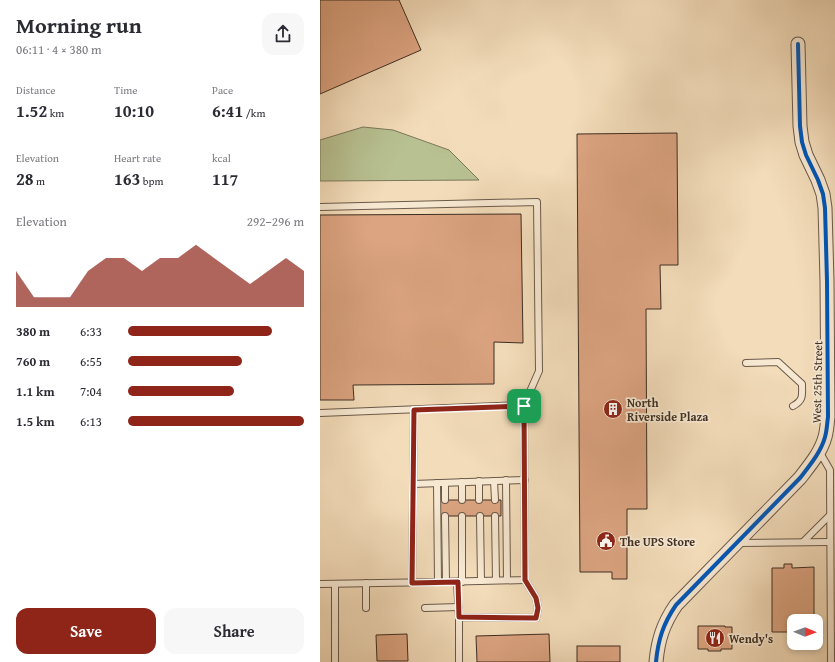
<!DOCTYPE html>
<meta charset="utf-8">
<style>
body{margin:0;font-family:"Gentium Book Plus",serif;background:#f7f7f7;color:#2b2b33;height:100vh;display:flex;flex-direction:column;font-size:15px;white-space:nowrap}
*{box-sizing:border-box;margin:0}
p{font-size:13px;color:#7c7c81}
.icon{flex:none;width:22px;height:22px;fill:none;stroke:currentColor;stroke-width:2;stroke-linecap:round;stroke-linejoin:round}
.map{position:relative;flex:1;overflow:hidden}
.panel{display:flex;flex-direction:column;background:#fff;width:320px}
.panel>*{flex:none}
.needle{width:26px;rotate:91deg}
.fabs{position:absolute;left:467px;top:614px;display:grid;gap:8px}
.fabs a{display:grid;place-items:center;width:36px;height:36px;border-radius:8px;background:#fff;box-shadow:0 2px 6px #0003;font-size:20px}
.pin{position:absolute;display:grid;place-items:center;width:34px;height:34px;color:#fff;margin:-17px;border-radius:8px;box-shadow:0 2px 6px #0006}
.round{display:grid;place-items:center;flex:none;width:42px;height:42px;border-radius:12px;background:#f7f7f7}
.head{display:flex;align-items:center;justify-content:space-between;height:68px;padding:0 16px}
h1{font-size:22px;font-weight:700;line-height:30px}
.stats{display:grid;grid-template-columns:repeat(3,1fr);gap:6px;height:68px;padding:4px 16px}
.stats div{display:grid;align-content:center}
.stats b{font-size:17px;font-weight:700}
.stats small{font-size:11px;font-weight:400}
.stats p{font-size:11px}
.chart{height:112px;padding:8px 16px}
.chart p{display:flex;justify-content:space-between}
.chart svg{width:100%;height:72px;margin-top:4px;fill:#8f2418;opacity:.7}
.button{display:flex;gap:8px;margin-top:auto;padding:8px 16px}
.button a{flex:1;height:46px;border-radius:12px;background:#8f2418;color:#fff;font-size:16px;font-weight:700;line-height:46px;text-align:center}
.button a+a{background:#f7f7f7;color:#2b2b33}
ul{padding:0 16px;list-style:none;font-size:13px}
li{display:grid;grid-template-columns:64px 48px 1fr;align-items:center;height:30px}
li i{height:10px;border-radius:5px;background:#8f2418}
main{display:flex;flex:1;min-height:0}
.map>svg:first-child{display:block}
.green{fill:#b8c192;stroke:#7b785a}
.building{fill:#dca481;stroke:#3e2f23}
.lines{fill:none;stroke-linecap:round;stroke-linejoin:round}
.lane-casing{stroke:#6b5a49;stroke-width:8}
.street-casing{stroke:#6b5a49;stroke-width:15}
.lane{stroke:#f7e8d2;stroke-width:6}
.street{stroke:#f7e8d2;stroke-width:13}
.cycleway-casing{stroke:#f7e8d2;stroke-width:6}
.cycleway{stroke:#0057b8;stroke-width:4}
.route-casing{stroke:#fff;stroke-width:8}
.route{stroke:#8f2418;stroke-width:5}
.labels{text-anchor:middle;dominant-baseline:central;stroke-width:3.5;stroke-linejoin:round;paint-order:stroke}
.street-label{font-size:12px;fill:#3e2f23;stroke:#f7e8d2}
.poi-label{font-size:12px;font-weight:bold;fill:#3e2f23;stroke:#f7e8d2;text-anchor:start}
</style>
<main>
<section class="panel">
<div class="head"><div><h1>Morning run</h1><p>06:11 · 4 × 380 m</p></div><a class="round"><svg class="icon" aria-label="share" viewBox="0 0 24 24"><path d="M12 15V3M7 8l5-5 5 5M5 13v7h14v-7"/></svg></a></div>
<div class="stats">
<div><p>Distance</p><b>1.52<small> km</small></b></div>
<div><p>Time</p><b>10:10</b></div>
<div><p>Pace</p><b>6:41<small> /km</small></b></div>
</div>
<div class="stats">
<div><p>Elevation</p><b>28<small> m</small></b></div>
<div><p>Heart rate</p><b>163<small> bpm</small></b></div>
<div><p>kcal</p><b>117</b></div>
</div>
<div class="chart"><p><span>Elevation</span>292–296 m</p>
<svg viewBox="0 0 160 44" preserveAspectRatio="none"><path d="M0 44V22L10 38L20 38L30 38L40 22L50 14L60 14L70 22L80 14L90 14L100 6L110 14L120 22L130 30L140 22L150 14L160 22V44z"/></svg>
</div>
<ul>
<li><b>380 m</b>6:33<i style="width:82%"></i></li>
<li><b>760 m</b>6:55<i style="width:65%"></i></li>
<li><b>1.1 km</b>7:04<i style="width:60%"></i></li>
<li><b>1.5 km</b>6:13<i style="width:100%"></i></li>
</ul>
<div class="button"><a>Save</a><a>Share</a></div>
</section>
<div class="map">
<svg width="515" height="662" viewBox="0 0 515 662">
<rect width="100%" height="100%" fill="#f3dcba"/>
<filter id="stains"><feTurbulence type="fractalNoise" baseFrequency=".005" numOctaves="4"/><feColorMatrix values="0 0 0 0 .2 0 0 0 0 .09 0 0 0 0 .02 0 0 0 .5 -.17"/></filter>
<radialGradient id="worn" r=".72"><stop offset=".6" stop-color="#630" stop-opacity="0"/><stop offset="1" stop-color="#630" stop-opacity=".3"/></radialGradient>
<!-- green -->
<path class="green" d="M43 127 73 130 129 150 159 180 0 181V140Z"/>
<!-- building -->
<g class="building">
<path d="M0 0H79L101 50 0 94Z"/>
<path d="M357 133 358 265H340L341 309H326L327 509H307V579H292V572H260L257 134Z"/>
<path d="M201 214 203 343 174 342V384L33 385 34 400H0V215Z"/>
<path d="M119 500H181V516H120Z"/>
<path d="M464 564H472V568L494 567V621H474V632H452V568H464Z"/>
<path d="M378 626H405V627H412V649H401V651H388V649H378Z"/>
<path d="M87 634 88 661H57L56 635Z"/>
<path d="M229 634 230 662H157L156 636Z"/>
<rect x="257" y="646" width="43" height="16"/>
</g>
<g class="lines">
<!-- lane casing -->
<g class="lane-casing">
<g id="lane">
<path d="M0 207 217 202 219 371 204 405"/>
<path d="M426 363 458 362 482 384C482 395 484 400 473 406"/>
<path d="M0 413 204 405 205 580 118 582 0 584"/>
<path d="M499 451 510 470 511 662"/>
<path d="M186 480 187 580"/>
<path d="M159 481V500"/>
<path d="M174 481 175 500"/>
<path d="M142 482V500"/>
<path d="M117 483 118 582"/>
<path d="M125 483V500"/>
<path d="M93 484 205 480"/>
<path d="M125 516 126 582"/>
<path d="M142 516V582"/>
<path d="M160 516 161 581"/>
<path d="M175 516 176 580"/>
<path d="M483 542 510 515"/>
<path d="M418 543 510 542"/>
<path d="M137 582 139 617"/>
<path d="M46 583V608"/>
<path d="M92 583 94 410"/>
<path d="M15 584V662"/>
<path d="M105 608 139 607"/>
<path d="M139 662V617L216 618 218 608 216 598 205 580"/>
</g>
</g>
<!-- street casing -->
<g class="street-casing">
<path id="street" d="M336 662C338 640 343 624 356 605L480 478C490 465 501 452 505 437 507 430 507 424 508 417L507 281 505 208 503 194 498 180 486 155 482 142 480 126 478 44"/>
</g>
<!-- lane -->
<use href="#lane" class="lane"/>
<!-- street -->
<use href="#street" class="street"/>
<!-- cycleway casing -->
<g class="cycleway-casing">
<path id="cycleway" d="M336 662C338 640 343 624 356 605L480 478C490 465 501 452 505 437 507 430 507 424 508 417L507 281 505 208 503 194 498 180 486 155 482 142 480 126 478 44"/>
</g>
<!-- cycleway -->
<use href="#cycleway" class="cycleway"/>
</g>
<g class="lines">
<!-- route casing -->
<g class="route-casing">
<path id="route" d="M204 406 205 580 216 598 218 608 216 618 139 617 138 582 92 583 94 410Z"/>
</g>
<!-- route -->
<use href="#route" class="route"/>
</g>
<!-- icons -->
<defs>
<g id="building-disc" transform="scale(1)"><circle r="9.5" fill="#8f2418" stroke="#f7e8d2"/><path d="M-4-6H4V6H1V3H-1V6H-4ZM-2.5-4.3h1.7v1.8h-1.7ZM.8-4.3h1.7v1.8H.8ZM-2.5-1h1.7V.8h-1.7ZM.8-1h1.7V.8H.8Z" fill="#fff"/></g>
<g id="civic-disc" transform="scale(1)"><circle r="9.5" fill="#8f2418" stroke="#f7e8d2"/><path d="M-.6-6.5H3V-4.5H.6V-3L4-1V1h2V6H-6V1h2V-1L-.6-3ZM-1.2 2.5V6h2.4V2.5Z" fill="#fff"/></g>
<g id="restaurant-disc" transform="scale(1)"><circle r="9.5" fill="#8f2418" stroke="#f7e8d2"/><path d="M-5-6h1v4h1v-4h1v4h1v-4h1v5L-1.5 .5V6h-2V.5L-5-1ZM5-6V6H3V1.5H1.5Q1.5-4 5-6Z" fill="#fff"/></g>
</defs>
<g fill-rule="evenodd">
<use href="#building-disc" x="293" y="409"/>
<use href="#civic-disc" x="286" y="541"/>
<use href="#restaurant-disc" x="395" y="638"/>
</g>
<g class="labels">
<!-- street labels -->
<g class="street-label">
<text transform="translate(497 382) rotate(-89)">West 25th Street</text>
</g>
<!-- poi labels -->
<g class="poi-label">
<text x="307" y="402">North<tspan x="307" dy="14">Riverside Plaza</tspan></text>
<text x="300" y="541">The UPS Store</text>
<text x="409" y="638">Wendy's</text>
</g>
</g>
<rect width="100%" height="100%" filter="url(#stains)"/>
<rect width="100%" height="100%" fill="url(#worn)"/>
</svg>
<div class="fabs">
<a><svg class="needle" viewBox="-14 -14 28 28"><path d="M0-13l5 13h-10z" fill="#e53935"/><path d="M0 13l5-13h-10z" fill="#7c7c81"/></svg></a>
</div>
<div class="pin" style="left:204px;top:406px;background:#1e9e55"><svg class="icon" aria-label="arrive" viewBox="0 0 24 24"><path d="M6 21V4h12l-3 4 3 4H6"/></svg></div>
</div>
</main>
